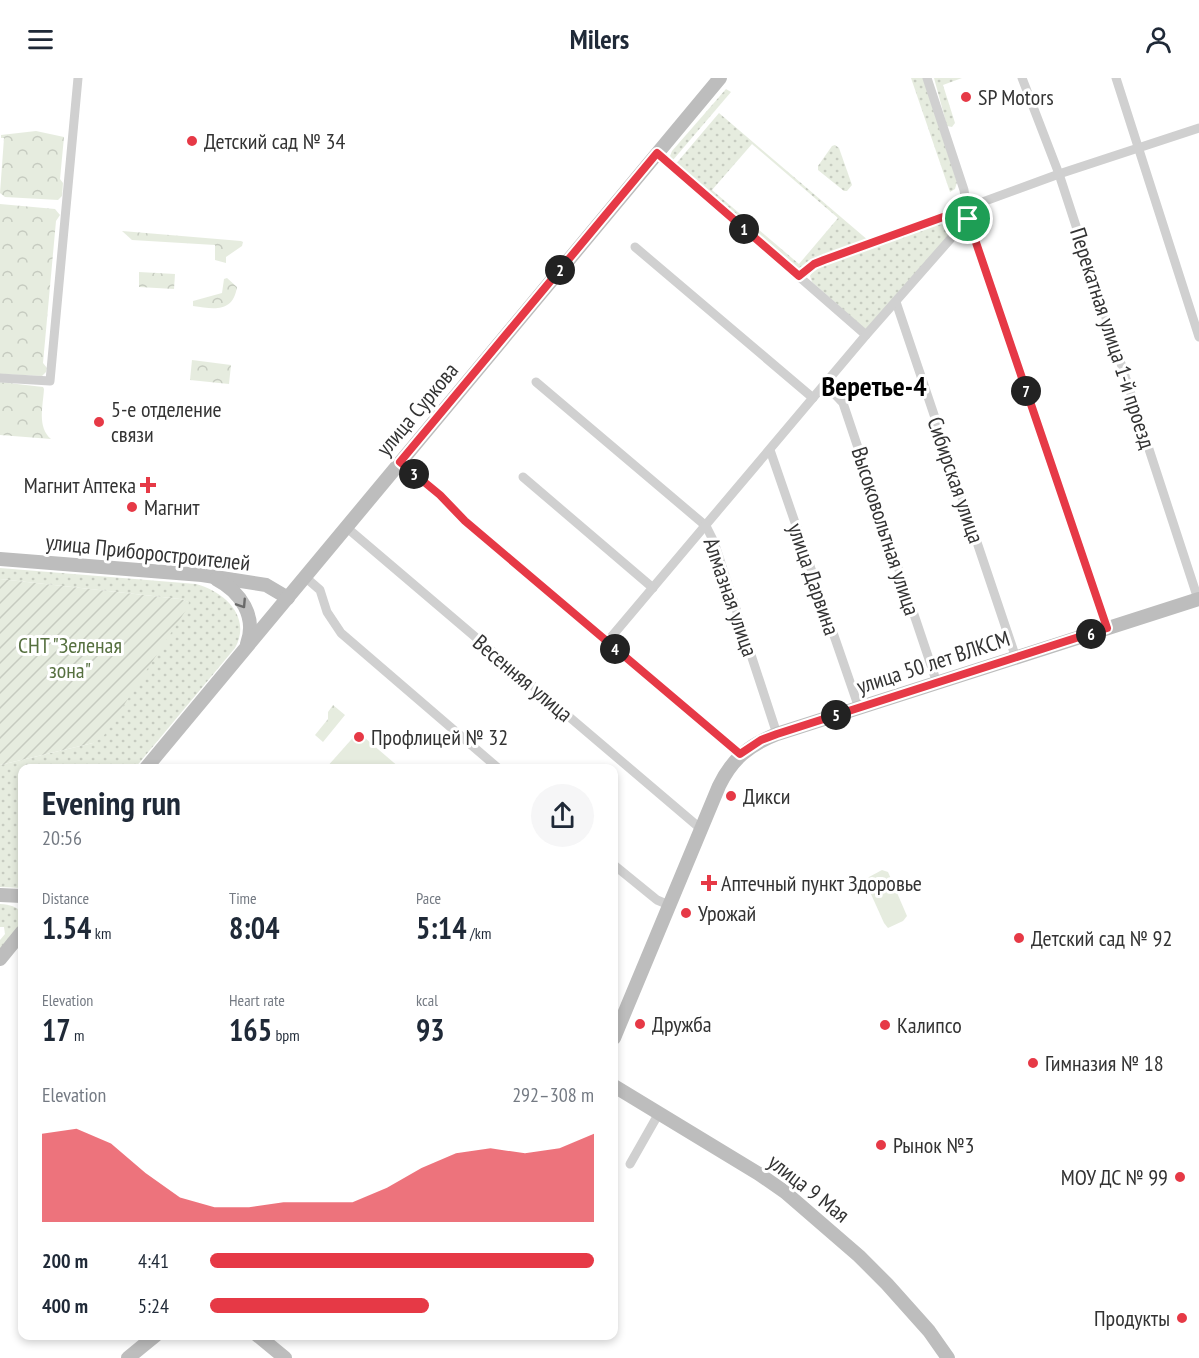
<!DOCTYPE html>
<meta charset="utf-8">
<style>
body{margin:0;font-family:"PT Sans Narrow",sans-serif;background:#f6f6f7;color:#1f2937;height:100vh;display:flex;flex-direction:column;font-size:22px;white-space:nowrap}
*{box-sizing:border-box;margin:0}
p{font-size:20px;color:#747a83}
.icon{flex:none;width:33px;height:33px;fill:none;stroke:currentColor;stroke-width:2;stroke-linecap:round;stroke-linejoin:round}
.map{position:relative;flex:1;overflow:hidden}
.side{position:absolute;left:18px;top:686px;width:600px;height:576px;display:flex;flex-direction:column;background:#fff;border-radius:12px;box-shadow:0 3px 9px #0003}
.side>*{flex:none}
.pin{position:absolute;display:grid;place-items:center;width:51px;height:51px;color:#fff;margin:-26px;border:3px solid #fff;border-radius:50%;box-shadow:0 2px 6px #0007}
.km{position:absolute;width:30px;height:30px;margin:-15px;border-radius:50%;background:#222;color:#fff;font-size:16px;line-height:30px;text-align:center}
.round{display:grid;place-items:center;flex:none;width:63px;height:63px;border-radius:32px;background:#f6f6f7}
.headline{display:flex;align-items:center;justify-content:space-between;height:102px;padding:0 24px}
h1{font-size:33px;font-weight:700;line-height:45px}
.metrics{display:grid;grid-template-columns:repeat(3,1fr);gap:9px;height:102px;padding:6px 24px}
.metrics div{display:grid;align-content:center}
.metrics b{font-size:30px;font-weight:700}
.metrics small{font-size:16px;font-weight:400}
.metrics p{font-size:16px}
.chart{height:168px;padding:12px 24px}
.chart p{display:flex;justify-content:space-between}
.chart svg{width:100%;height:108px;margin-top:6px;fill:#e63946;opacity:.7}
ul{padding:0 24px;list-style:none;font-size:20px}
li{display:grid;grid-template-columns:96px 72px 1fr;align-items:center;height:45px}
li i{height:15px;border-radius:8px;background:#e63946}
header{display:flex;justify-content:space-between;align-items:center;height:78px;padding:0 24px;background:#fff;font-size:27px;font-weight:700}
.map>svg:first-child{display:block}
.grass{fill:url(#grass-dots);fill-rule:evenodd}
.forest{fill:url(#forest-crowns)}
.garden{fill:url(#garden-furrows)}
.pitch{fill:#e6ecdf}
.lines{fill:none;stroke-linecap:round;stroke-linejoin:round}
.street{stroke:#d0d0d0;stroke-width:9}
.secondary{stroke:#bdbdbd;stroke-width:14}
.oneway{stroke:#6a6a6a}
.route-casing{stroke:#fff;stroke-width:12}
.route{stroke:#e63946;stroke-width:8}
.poi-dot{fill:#e63946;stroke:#fff;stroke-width:2}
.labels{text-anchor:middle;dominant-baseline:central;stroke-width:6;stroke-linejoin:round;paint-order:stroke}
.poi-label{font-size:22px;fill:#333;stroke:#fff;text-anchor:start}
.street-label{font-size:22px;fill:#333;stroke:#fff}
.park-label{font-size:22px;fill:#56703f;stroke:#fff}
.district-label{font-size:28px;font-weight:bold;fill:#000;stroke:#fff}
</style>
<header><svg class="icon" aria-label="menu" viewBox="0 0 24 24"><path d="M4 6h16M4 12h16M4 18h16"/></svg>Milers<svg class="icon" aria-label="person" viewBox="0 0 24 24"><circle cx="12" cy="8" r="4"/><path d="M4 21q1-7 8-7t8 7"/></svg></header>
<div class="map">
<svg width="1199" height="1280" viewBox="0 0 1199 1280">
<defs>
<pattern id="grass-dots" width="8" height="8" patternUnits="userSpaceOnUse" patternTransform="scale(1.5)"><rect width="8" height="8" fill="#e6ecdf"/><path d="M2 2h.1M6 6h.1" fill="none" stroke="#c6cbc0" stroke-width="1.8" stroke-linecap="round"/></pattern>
<pattern id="forest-crowns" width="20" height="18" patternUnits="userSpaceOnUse" patternTransform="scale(1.5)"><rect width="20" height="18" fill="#e6ecdf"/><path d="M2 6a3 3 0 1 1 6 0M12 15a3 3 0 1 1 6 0" fill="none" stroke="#c6cbc0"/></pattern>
<pattern id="garden-furrows" width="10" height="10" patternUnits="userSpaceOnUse" patternTransform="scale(1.5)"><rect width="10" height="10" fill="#e6ecdf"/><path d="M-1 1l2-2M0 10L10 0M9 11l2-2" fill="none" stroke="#c6cbc0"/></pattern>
</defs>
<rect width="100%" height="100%" fill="#fff"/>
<!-- grass -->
<g class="grass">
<path d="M905 0H923L957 104 955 111 950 114 911 0Z"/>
<path d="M934 0H962L943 7 955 45 952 49 947 48Z"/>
<path d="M726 11 731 14 673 82 670 78 672 73Z"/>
<path d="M719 35 869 163 802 190H796L674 88ZM752 66 838 140 799 186 712 112Z"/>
<path d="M835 67 839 70 852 107 847 113H844L818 92V88L832 68Z"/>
<path d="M964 135V141L866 252 812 204 810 198 813 192 820 188Z"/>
<path d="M0 490 196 506C225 514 252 539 235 570L135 690H22V810L0 809V687L93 665 188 524 180 521 0 501Z"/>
<path d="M0 826C42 829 14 858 0 874V862L5 856 4 849H0Z"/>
</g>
<!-- forest -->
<g class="forest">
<path d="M36 53 64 59 60 101 63 105 62 118 58 122 5 119 0 115 4 60H1V57Z"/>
<path d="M0 126 55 131 60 137 56 143 43 285 47 290 46 294 42 298 0 296Z"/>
<path d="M122 153 241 163 243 164 242 168 226 179V185L215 182V167L132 162Z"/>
<path d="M139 194 175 196 174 211 139 209Z"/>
<path d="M227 200 237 209C233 235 214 231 193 228V223L222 215 224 201Z"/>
<path d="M192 282 231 287 229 306 190 302Z"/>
<path d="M0 304 43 309 44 311C43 328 37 349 51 361L0 357Z"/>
<path d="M333 627 345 637 323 664 315 657 328 641V634Z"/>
</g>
<!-- garden -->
<path class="garden" d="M0 501 180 521 189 524 188 529 103 659 93 665 0 687Z"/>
<!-- pitch -->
<g class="pitch">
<path d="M358 654 400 690H326Z"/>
<path d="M882 792 888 794 907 838 903 843 888 850 884 845 866 805 869 799Z"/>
</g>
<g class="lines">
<!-- street -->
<g class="street">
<path d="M927 0 964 112 968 141 1107 551"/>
<path d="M1022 0 1059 96 1198 521"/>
<path d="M1116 0 1199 259"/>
<path d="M657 75 866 257"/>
<path d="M635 169 813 320"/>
<path d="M799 198 814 186 824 182 1059 96 1199 50"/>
<path d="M896 224 1016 580"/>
<path d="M0 300 50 303 78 0"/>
<path d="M536 304 706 448 714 464 777 656"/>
<path d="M826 307 843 325 937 605"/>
<path d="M770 372 859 630"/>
<path d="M400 384 440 417 465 443 740 676"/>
<path d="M523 399 653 510"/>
<path d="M346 449 701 751"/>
<path d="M305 499 320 512 327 534 341 555 498 690"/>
<path d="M607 564 866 257 968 141"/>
<path d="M614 787 657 822 669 827"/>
<path d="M630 1086 659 1035"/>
</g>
<!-- secondary -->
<g class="secondary">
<path d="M0 481 202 497 266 507 288 520"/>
<path d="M216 501C241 514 257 539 247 566"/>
<path d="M146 690 720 0"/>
<path d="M0 817 22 818"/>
<path d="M0 881 22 854"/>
<path d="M614 960 719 708C732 681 749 667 777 656L1199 521"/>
<path d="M614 1008 759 1096 785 1114 859 1178 887 1206 929 1253 948 1280"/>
<path d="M257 1257 285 1280"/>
<path d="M128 1280 156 1257"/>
</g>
</g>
<!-- one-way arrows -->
<defs><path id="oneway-chevron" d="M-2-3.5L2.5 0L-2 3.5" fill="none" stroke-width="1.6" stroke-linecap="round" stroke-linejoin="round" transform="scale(1.5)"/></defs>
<use class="oneway" href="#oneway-chevron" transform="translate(242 526) rotate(57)"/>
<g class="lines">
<!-- route casing -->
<g class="route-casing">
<path id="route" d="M657 75 799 198 814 186 824 182 968 130V141L1107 550 777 656 761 662 740 676 465 443 440 417 400 384Z"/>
</g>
<!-- route -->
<use href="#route" class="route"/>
</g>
<!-- markers -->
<g class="poi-dot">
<circle cx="966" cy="19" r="6"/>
<circle cx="192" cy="63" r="6"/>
<circle cx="99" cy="344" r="6"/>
<path d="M145 398h6v6h6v6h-6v6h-6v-6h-6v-6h6z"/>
<circle cx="132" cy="429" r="6"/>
<circle cx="359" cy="659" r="6"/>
<circle cx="731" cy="718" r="6"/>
<path d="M706 796h6v6h6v6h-6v6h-6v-6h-6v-6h6z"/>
<circle cx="686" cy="835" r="6"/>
<circle cx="1019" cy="860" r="6"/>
<circle cx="640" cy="946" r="6"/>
<circle cx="885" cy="947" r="6"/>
<circle cx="1033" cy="985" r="6"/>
<circle cx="881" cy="1067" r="6"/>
<circle cx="1180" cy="1099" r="6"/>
<circle cx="1182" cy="1240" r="6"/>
</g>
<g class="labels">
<!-- poi labels -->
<g class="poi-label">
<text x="978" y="19">SP Motors</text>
<text x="204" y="63">Детский сад № 34</text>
<text x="111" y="331">5-е отделение<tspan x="111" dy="25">связи</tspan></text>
<text x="136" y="407" text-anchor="end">Магнит Аптека</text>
<text x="144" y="429">Магнит</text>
<text x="371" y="659">Профлицей № 32</text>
<text x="743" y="718">Дикси</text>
<text x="721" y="805">Аптечный пункт Здоровье</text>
<text x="698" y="835">Урожай</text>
<text x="1031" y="860">Детский сад № 92</text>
<text x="652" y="946">Дружба</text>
<text x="897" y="947">Калипсо</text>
<text x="1045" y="985">Гимназия № 18</text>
<text x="893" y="1067">Рынок №3</text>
<text x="1168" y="1099" text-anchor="end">МОУ ДС № 99</text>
<text x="1170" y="1240" text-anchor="end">Продукты</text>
</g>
<!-- street labels -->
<g class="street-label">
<text transform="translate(1113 260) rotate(72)">Перекатная улица 1-й проезд</text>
<text transform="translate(417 331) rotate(-50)">улица Суркова</text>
<text transform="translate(956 402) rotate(71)">Сибирская улица</text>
<text transform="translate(886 453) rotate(72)">Высоковольтная улица</text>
<text transform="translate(148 474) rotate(6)">улица Приборостроителей</text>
<text transform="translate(814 501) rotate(71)">улица Дарвина</text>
<text transform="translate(731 519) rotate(71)">Алмазная улица</text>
<text transform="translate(933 584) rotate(-18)">улица 50 лет ВЛКСМ</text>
<text transform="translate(523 600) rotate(40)">Весенняя улица</text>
<text transform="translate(809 1110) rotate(38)">улица 9 Мая</text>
</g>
<!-- park labels -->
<g class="park-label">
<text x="70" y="567">СНТ "Зеленая<tspan x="70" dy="25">зона"</tspan></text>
</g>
<!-- district labels -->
<g class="district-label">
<text x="874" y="307">Веретье-4</text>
</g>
</g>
</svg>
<div class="pin" style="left:968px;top:141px;background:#1e9e55"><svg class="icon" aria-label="arrive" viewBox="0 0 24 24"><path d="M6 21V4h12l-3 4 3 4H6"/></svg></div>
<b class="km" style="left:744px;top:151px">1</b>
<b class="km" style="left:560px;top:192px">2</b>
<b class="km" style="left:414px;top:396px">3</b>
<b class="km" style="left:615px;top:571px">4</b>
<b class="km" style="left:836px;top:637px">5</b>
<b class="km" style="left:1091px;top:556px">6</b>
<b class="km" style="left:1026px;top:313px">7</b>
<section class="side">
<div class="headline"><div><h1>Evening run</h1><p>20:56</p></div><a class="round"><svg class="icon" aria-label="share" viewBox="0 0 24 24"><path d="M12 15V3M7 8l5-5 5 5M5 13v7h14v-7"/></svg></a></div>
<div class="metrics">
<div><p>Distance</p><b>1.54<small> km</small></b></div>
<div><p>Time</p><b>8:04</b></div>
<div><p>Pace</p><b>5:14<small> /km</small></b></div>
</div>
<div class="metrics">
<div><p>Elevation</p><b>17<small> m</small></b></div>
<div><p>Heart rate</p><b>165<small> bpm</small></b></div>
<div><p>kcal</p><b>93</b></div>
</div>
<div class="chart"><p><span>Elevation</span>292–308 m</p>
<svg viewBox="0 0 160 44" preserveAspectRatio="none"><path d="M0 44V8L10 6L20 12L30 24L40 34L50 38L60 38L70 36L80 36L90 36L100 30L110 22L120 16L130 14L140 16L150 14L160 8V44z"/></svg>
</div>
<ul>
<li><b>200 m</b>4:41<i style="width:100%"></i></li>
<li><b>400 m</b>5:24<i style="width:57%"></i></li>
</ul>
</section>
</div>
